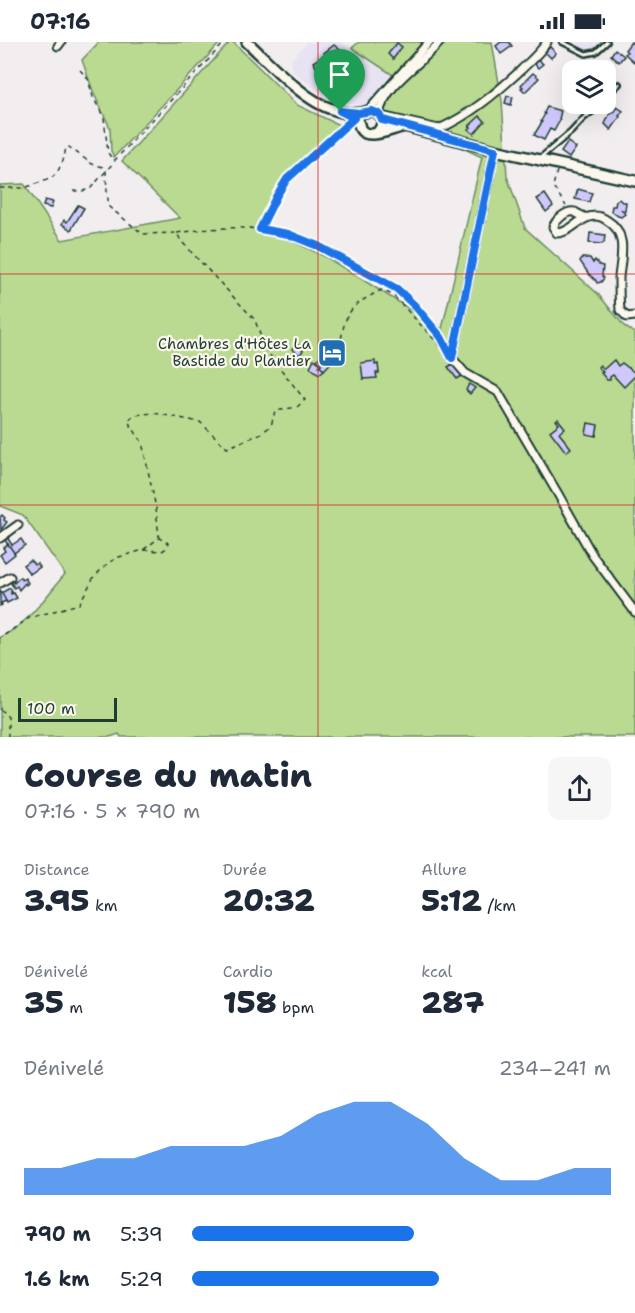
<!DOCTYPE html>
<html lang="fr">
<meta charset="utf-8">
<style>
body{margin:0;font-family:"Shantell Sans",sans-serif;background:#f6f6f7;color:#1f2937;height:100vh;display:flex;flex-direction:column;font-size:22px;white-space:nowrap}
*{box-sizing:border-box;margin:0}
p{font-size:20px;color:#747a83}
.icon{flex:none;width:33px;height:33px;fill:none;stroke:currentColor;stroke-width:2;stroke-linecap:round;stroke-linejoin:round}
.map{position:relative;height:695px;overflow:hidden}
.drawer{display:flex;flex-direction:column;background:#fff;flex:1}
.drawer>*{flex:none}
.controls{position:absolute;left:562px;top:18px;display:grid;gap:12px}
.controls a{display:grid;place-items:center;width:54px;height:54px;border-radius:12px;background:#fff;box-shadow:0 6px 24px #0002;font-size:30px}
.scale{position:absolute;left:18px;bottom:15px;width:99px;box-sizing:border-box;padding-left:6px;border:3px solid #1f3d34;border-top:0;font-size:16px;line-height:21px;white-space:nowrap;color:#1f3d34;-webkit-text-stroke:4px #fbf7ec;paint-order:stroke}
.pin{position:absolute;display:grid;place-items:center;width:51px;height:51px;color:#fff;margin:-62px -26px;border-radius:50% 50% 50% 0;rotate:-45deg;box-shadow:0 0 6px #0007}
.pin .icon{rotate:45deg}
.round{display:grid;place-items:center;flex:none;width:63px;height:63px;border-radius:12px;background:#f6f6f7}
.head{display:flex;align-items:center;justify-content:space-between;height:102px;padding:0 24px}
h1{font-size:33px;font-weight:800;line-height:45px}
.metrics{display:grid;grid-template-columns:repeat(3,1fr);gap:9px;height:102px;padding:6px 24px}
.metrics div{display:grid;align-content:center}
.metrics b{font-size:30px;font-weight:800}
.metrics small{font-size:16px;font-weight:400}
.metrics p{font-size:16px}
.chart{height:168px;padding:12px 24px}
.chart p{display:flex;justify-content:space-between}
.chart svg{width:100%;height:108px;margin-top:6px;fill:#1a73e8;opacity:.7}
ul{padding:0 24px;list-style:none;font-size:20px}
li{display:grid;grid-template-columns:96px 72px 1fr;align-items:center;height:45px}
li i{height:15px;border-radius:8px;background:#1a73e8}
.status{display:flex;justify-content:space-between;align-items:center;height:42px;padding:0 30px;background:#fff;direction:ltr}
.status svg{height:16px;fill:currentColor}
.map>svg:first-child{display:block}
.built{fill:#e8e3f3}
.green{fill:#bada92;stroke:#6c8c63;stroke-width:1.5}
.building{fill:#d0c8fb;stroke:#1f3d34;stroke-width:1.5}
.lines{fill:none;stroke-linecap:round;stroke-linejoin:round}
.lane-casing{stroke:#1f3d34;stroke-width:8}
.street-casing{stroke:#1f3d34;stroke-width:11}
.secondary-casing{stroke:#1f3d34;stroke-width:14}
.path{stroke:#1f3d34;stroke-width:1.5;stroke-dasharray:4.5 4.5;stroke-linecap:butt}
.lane{stroke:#fbf7ec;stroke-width:3}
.street{stroke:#fbf7ec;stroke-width:7}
.secondary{stroke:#fbf7ec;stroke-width:9}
.route-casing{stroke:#fff;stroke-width:12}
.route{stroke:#1a73e8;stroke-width:8}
.grid{fill:none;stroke:#d62828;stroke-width:1.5;stroke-opacity:0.55}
.labels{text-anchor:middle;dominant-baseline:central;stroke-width:4.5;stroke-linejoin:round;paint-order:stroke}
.poi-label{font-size:15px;fill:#1f3d34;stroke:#fbf7ec;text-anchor:end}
</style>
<div class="status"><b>07:16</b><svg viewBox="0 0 49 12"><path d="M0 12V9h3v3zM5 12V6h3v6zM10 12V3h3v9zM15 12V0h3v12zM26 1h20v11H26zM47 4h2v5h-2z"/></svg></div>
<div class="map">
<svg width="635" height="695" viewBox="0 0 635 695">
<rect width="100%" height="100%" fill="#f2eeef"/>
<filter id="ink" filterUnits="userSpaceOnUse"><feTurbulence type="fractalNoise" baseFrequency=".0167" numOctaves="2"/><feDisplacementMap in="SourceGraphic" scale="12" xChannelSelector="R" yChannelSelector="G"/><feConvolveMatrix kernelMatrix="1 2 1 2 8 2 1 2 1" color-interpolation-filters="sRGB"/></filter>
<g filter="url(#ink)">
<!-- built -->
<g class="built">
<path d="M307 0H340L352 6 393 33 370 61 364 64 342 60 320 51 291 28V18Z"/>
<path d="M575 0H602L592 8 586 9 583 8Z"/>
</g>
<!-- green -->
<g class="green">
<path d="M99 0H221L116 113 114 115 111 109 110 86 94 52 82 18Z"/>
<path d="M230 0H233L297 63 341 84 283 137 258 183 326 215 442 287 482 115 381 68 364 64 370 61 393 33 352 6 359 0H492L502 59 507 134 525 186 598 252 625 285 635 291V695H121L119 692 110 695H0V595C26 585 48 552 65 532L23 473 0 464V143L24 142 62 198 180 176 122 119Z"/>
</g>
<!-- building -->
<g class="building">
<path d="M501 0H509L512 4 501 12 496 4Z"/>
<path d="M631 0 634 3 635 1V18L634 20 625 12 627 10 625 8Z"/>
<path d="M397 1 402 5 393 17 388 12Z"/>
<path d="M334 3 340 8 338 11 345 16 343 18 350 23 348 25 354 30 350 36 352 37 344 49 337 44 334 38 327 43 313 20 323 14 326 19 328 17 324 11Z"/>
<path d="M550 5 556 11 551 16 545 10Z"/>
<path d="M615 7 624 14 619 20 611 13Z"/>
<path d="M538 17 543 22 538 26 534 21Z"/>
<path d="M533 31 539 36 525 50 521 46 523 45 521 43Z"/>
<path d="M568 36 573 38V58L562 54Z"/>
<path d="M507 54 513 55 511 63 505 61Z"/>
<path d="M547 65 561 69 559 77 560 78 554 89 550 87 544 98 534 93 542 80 541 79 545 72 544 71Z"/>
<path d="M617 65 623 69 619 74 620 75 611 88 605 82 609 73 612 70 613 71Z"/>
<path d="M480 74 485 79 474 92 468 87 471 85 469 84Z"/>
<path d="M568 100 576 106 569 116 561 110Z"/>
<path d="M578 147 592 151 589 160 575 157Z"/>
<path d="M545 152 553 164 546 170 537 157Z"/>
<path d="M619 157 622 160H626L625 169 622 168 625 172 621 175 618 174 611 169 612 164H615L616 159Z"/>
<path d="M45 158 53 160 51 166 43 164Z"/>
<path d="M78 163 84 166 71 188 62 182 64 178 67 180Z"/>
<path d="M590 191 605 193 604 201H602V202L589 201Z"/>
<path d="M582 216H590L593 221 595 218 599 223 603 224 602 234 604 236 601 240 597 241 595 237V238L588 231 580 219Z"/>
<path d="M297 302 303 308 300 313 292 307Z"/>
<path d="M332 302 341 310 324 328 319 324 321 322 317 318Z"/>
<path d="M314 317 321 322 319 324 324 328 319 332 310 325Z"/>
<path d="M614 318 618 324 622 321 635 331V334L624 345 613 333 610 335V338H607L601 331 603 330 598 325 600 323 604 327Z"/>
<path d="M375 319V323L378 322 379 331H376L377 336 363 337 361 321Z"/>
<path d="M453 322 462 334 457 337 448 325Z"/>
<path d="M469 342 475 346 470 352 466 348Z"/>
<path d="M558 377 565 386 559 391 571 406 566 410 550 389 559 382 556 378Z"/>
<path d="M588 381 598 383 596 394 586 392Z"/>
<path d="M2 473 5 476 4 478 7 480 1 488 0 475Z"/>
<path d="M7 495 12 503 21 497 25 503 14 511 4 497Z"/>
<path d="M8 502 15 512 5 520 0 513 5 509 3 506Z"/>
<path d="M30 518 35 523 37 521 40 525 30 532 23 523Z"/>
<path d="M20 535 22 538 25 536 28 541 26 543 25 541 19 548 17 544 14 546 11 541 13 539 14 541Z"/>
<path d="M10 546 12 550H11V552L14 551 17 556 7 561 1 551Z"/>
<path d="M0 548 6 559 1 561 2 563 0 564Z"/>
</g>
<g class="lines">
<!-- lane casing -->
<g class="lane-casing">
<g id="lane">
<path d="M562 0 586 12 596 10 607 0"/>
<path d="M606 54 619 42"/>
<path d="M540 116 571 90 584 76 597 66 600 62"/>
</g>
</g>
<!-- street casing -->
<g class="street-casing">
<g id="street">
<path d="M58 4 61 0"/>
<path d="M368 69 429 0"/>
<path d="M379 72C385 42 421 22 440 0"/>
<path d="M381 74 439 87C470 73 496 51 521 28 530 19 540 11 547 0"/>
<path d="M495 108 452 316 465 331 498 350 558 452 593 514 635 570"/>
<path d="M585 175C584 175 576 171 575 170 566 168 556 178 553 185L557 191C571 191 580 174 595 174 599 174 604 176 608 179 628 191 621 216 619 235 619 245 619 257 620 268L627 275 635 274"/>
<path d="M0 496 18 483"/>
<path d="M0 541 10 535"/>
</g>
</g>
<!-- secondary casing -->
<g class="secondary-casing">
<g id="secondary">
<path d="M247 0C269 20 304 59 332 67 340 70 351 72 360 71 366 71 371 66 378 71 385 77 382 86 377 91"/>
<path d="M345 71C350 74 355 76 358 80 361 85 358 85 362 89 370 97 392 87 402 85"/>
<path d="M382 78 495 108 635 139"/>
</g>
</g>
<!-- path -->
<g class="path">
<path d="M80 28 88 37 93 55 104 76 108 111 113 118H115L225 0"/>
<path d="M557 129 553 144 566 164"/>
<path d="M0 146H24L52 136 58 129 63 119 66 106 69 105 92 122 103 125 106 129 107 150 109 165 143 192 177 191 181 199 255 278 265 307 305 358 297 365 275 369 271 384 260 392 227 406 200 380 154 371 134 373 128 379 142 400 156 466 159 496 143 508 119 515 108 521 94 535 79 562 29 576 0 596"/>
<path d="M73 149H82L90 147 115 119"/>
<path d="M261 186 277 153 287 137 348 81"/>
<path d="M177 191C205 187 232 184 260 187 297 191 329 210 362 228 373 234 387 240 398 248 418 263 436 286 448 308"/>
<path d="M340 305C345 269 349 265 381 248L393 253 445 309"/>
<path d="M144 508 162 509 167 506 168 501 159 496"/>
<path d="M0 667 8 675V695"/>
</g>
<!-- lane -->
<use href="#lane" class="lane"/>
<!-- street -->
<use href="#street" class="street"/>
<!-- secondary -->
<use href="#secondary" class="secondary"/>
</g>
</g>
<g class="lines" filter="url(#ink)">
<!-- route casing -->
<g class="route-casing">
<path id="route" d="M340 69 359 71 372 69 379 72 382 78 387 79 495 108 452 316 441 295 415 264 397 247 318 204 288 192 260 187 277 153 287 137 354 76Z"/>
</g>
<!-- route -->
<use href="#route" class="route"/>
</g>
<!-- grid -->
<path class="grid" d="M318 0V695M0 232H635M0 463H635"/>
<!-- icons -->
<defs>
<g id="hotel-square" transform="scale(1.5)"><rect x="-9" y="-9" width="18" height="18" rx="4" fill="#1f6fb2" stroke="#fbf7ec"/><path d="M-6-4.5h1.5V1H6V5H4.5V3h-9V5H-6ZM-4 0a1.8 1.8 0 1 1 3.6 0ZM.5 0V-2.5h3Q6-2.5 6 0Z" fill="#fff"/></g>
</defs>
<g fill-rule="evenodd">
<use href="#hotel-square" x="332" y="311"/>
</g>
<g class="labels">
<!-- poi labels -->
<g class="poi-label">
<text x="311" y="302">Chambres d'Hôtes La<tspan x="311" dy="17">Bastide du Plantier</tspan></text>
</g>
</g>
</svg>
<div class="controls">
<a><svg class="icon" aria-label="layers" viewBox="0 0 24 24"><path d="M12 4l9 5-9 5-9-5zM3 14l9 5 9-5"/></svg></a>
</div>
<div class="scale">100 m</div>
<div class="pin" style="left:340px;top:69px;background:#1e9e55"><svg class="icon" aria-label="arrive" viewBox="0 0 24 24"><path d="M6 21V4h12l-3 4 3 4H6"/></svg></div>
</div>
<section class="drawer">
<div class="head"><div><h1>Course du matin</h1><p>07:16 · 5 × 790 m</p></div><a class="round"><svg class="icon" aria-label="share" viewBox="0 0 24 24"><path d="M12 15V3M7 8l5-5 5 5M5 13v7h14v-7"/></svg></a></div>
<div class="metrics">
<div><p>Distance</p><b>3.95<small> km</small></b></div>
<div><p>Durée</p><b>20:32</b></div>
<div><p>Allure</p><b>5:12<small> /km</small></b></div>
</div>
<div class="metrics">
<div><p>Dénivelé</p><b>35<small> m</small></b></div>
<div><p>Cardio</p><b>158<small> bpm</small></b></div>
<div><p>kcal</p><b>287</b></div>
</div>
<div class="chart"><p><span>Dénivelé</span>234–241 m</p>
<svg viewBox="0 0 160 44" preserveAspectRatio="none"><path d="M0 44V33L10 33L20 29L30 29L40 24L50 24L60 24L70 20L80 11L90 6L100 6L110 15L120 29L130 38L140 38L150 33L160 33V44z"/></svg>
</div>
<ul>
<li><b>790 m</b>5:39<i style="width:53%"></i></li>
<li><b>1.6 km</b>5:29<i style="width:59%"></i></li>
</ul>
</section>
